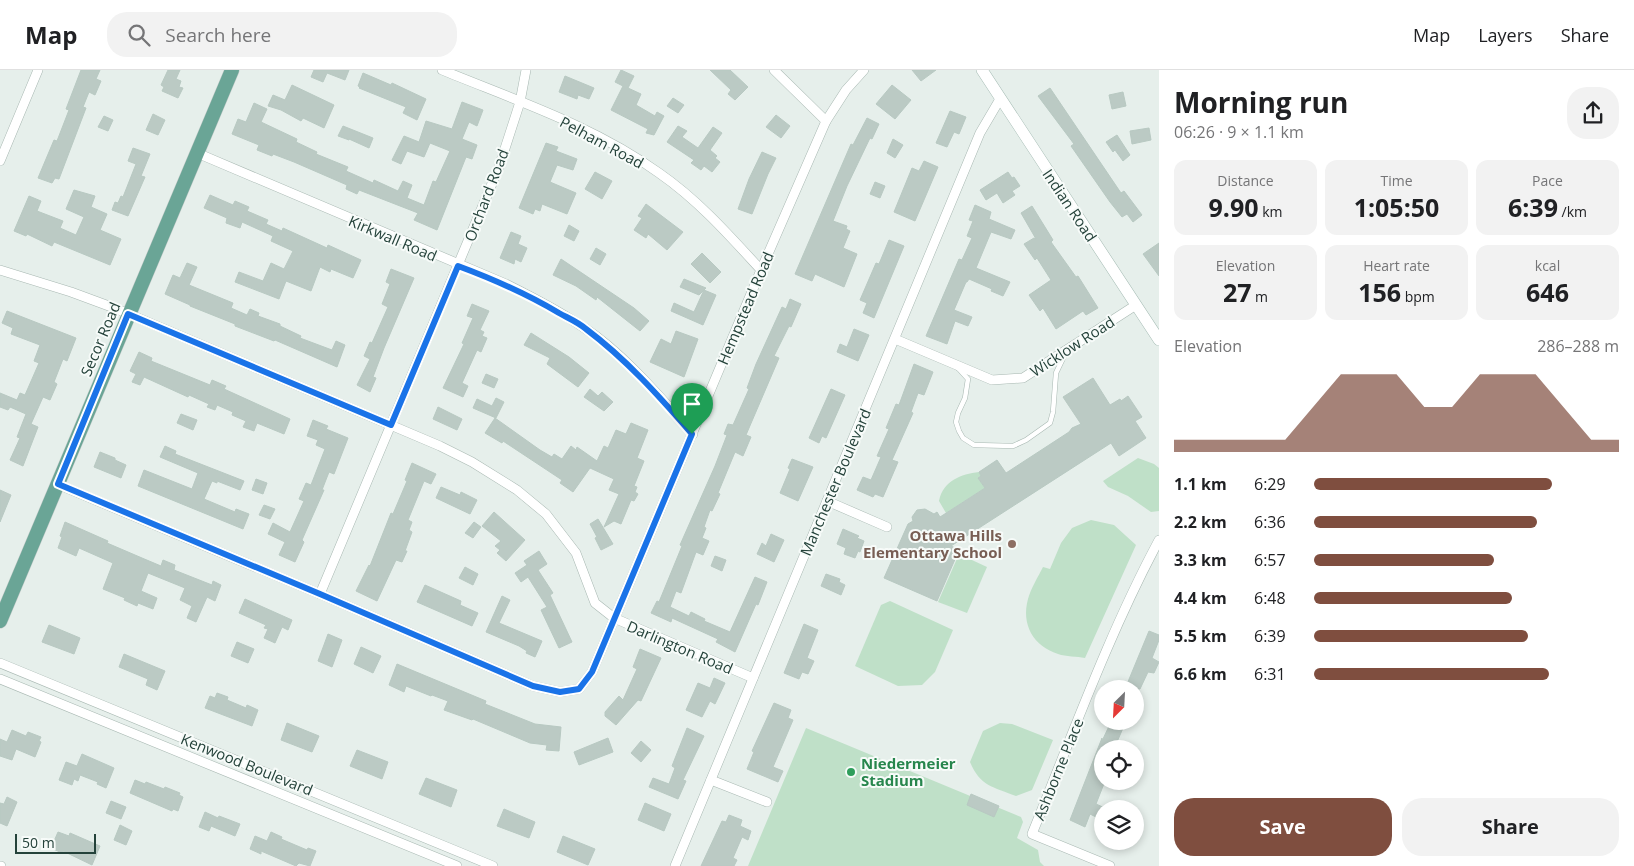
<!DOCTYPE html>
<meta charset="utf-8">
<style>
body{margin:0;font-family:"Open Sans",sans-serif;background:#f2f2f2;color:#202124;height:100vh;display:flex;flex-direction:column;font-size:19px;white-space:nowrap}
*{box-sizing:border-box;margin:0}
p{font-size:16px;color:#757577}
.icon{flex:none;width:28px;height:28px;fill:none;stroke:currentColor;stroke-width:2;stroke-linecap:round;stroke-linejoin:round}
.map{position:relative;flex:1;overflow:hidden}
.drawer{display:flex;flex-direction:column;background:#fff;width:475px}
.drawer>*{flex:none}
.needle{width:32px;rotate:204deg}
.controls{position:absolute;left:1094px;top:610px;display:grid;gap:10px}
.controls a{display:grid;place-items:center;width:50px;height:50px;border-radius:50%;background:#fff;box-shadow:0 2px 8px #0003;font-size:25px}
.scale{position:absolute;left:15px;bottom:12px;width:81px;box-sizing:border-box;padding-left:5px;border:2px solid #24423a;border-top:0;font-size:14px;line-height:18px;white-space:nowrap;color:#24423a;-webkit-text-stroke:4px #f7fbf9;paint-order:stroke}
.pin{position:absolute;display:grid;place-items:center;width:42px;height:42px;color:#fff;margin:-51px -21px;border-radius:50% 50% 50% 0;rotate:-45deg;box-shadow:0 0 5px #0007}
.pin .icon{rotate:45deg}
.round{display:grid;place-items:center;flex:none;width:52px;height:52px;border-radius:20px;background:#f2f2f2}
.summary{display:flex;align-items:center;justify-content:space-between;height:85px;padding:0 15px}
h1{font-size:28px;font-weight:700;line-height:38px}
.metrics{display:grid;grid-template-columns:repeat(3,1fr);gap:8px;height:85px;padding:5px 15px}
.metrics div{display:grid;align-content:center;border-radius:12px;background:#f2f2f2;text-align:center}
.metrics b{font-size:25px;font-weight:700}
.metrics small{font-size:14px;font-weight:400}
.metrics p{font-size:14px}
.chart{height:140px;padding:10px 15px}
.chart p{display:flex;justify-content:space-between}
.chart svg{width:100%;height:90px;margin-top:5px;fill:#7f4e3f;opacity:.7}
.cta{display:flex;gap:10px;margin-top:auto;padding:10px 15px}
.cta a{flex:1;height:58px;border-radius:20px;background:#7f4e3f;color:#fff;font-size:20px;font-weight:700;line-height:58px;text-align:center}
.cta a+a{background:#f2f2f2;color:#202124}
ul{padding:0 15px;list-style:none;font-size:16px}
li{display:grid;grid-template-columns:80px 60px 1fr;align-items:center;height:38px}
li i{height:12px;border-radius:6px;background:#7f4e3f}
header{display:flex;align-items:center;gap:30px;box-sizing:border-box;height:70px;padding:0 25px;background:#fff;border-bottom:1px solid #e0e0e0}
header strong{font-size:24px}
nav{display:flex;gap:28px;margin-inline-start:auto;font-size:18px}
.search{width:350px;height:45px;background:#f2f2f2;display:flex;align-items:center;gap:12px;box-sizing:border-box;padding:0 18px;border-radius:20px;color:#757577;font-size:19px}
main{display:flex;flex:1;min-height:0}
.map>svg:first-child{display:block}
.green{fill:#bfe0c8}
.building{fill:#bbcac4;stroke:#b8c9c2}
.lines{fill:none;stroke-linecap:round;stroke-linejoin:round}
.lane-casing{stroke:#a8b8b2;stroke-width:5.5}
.street-casing{stroke:#a8b8b2;stroke-width:10}
.secondary-casing{stroke:#a4bbb3;stroke-width:12}
.primary-casing{stroke:#c2cac8;stroke-width:15}
.lane{stroke:#fff;stroke-width:4.5}
.street{stroke:#fff;stroke-width:9}
.secondary{stroke:#fff;stroke-width:11}
.primary{stroke:#6aa596;stroke-width:14}
.route-casing{stroke:#fff;stroke-width:10}
.route{stroke:#1a73e8;stroke-width:6}
.education-dot{fill:#8d6e63;stroke:#f7fbf9;stroke-width:2}
.leisure-dot{fill:#2e9e5b;stroke:#f7fbf9;stroke-width:2}
.labels{text-anchor:middle;dominant-baseline:central;stroke-width:4;stroke-linejoin:round;paint-order:stroke}
.street-label{font-size:15px;fill:#24423a;stroke:#f7fbf9}
.education-label{font-size:15px;font-weight:bold;fill:#785e54;stroke:#f7fbf9;text-anchor:end}
.leisure-label{font-size:15px;font-weight:bold;fill:#27864d;stroke:#f7fbf9;text-anchor:start}
</style>
<header>
<strong>Map</strong>
<div class="search"><svg class="icon" aria-label="search" viewBox="0 0 24 24"><circle cx="10" cy="10" r="6"/><path d="M15 15l6 6"/></svg>Search here</div>
<nav><a>Map</a><a>Layers</a><a>Share</a></nav>
</header>
<main>
<div class="map">
<svg width="1159" height="796" viewBox="0 0 1159 796">
<rect width="100%" height="100%" fill="#e6efeb"/>
<!-- green -->
<g class="green">
<path d="M1138 388 1154 394 1159 398V441L1151 442 1128 426 1108 417 1103 411Z"/>
<path d="M979 402 981 406 978 408 985 418 946 443 939 431C943 411 961 404 979 402Z"/>
<path d="M1091 450 1114 455 1136 475 1085 588C1077 586 1066 587 1058 584 1033 576 1021 554 1028 529 1031 518 1038 507 1043 497L1050 499 1061 473 1072 458Z"/>
<path d="M959 484 987 497 967 543 938 532Z"/>
<path d="M890 531 953 560 935 602 922 615 898 616 855 596 881 535Z"/>
<path d="M1000 653 1012 654 1053 670 1032 720 1016 726C993 717 980 716 970 692L983 661Z"/>
<path d="M806 658 1021 747 1023 752 1017 768 1038 780 1040 792 1044 796H748Z"/>
</g>
<!-- building -->
<g class="building">
<path d="M81 0H100L96 9 101 11 95 25 89 22 83 37 86 38 59 109 55 108 52 113 38 108 54 70 57 71 69 40 66 39Z"/>
<path d="M168 0H180L176 9 181 11 179 17 183 18 178 28 162 21 164 17 161 15Z"/>
<path d="M314 0H349L345 10 327 3 323 12 311 7Z"/>
<path d="M621 0 634 6 628 18 641 24 636 35 655 46 657 42 664 46 654 65 646 63 648 59 611 40 623 16 615 12Z"/>
<path d="M710 0H730L748 17 735 30 728 24 731 20Z"/>
<path d="M912 0H936L921 11Z"/>
<path d="M363 3 391 15 392 13 426 29 417 50 403 43 406 37 359 18 360 17 358 16Z"/>
<path d="M565 6 594 18 589 29 578 25 577 29 559 22Z"/>
<path d="M292 15 334 35 324 58 303 48 301 51 281 40 268 36 273 25 285 30Z"/>
<path d="M892 15 911 30 895 49 876 34Z"/>
<path d="M1050 18 1121 123 1124 121 1142 145 1133 152 1127 144 1122 147 1110 132 1071 76 1074 74 1038 26Z"/>
<path d="M1123 22 1126 36 1112 39 1109 25Z"/>
<path d="M673 28 684 35 678 43 667 36Z"/>
<path d="M462 32 483 40 477 56 469 52 462 69 477 75 472 89 466 87 437 160 414 150 418 143 359 120 357 124 346 119 347 115 294 92 273 84 272 86 257 80 259 75 232 64 238 49 246 52 254 33 267 39 261 52 297 69 296 72 317 82 316 84 348 97 346 101 373 113 374 110 398 121 403 111 412 115 407 128 424 135 433 111 436 112 450 81 430 73 424 87 407 81 401 94 392 90 404 66 419 72 426 51 452 59Z"/>
<path d="M950 41 966 47 959 64 954 62 947 77 936 73Z"/>
<path d="M153 44 165 50 158 65 146 60Z"/>
<path d="M776 45 790 56 781 68 766 57Z"/>
<path d="M104 46 113 50 108 61 98 57Z"/>
<path d="M867 48 879 54 872 69 870 68 847 116 833 151 847 156 846 159 850 161 843 178 857 184 844 217 815 204 812 211 795 204 851 74 853 75Z"/>
<path d="M343 56 373 68 369 78 349 69V70L338 66Z"/>
<path d="M678 56 687 61 682 67 698 78 713 57 722 63 710 80 717 86 715 88 720 92 712 102 704 96 701 100 691 93 694 90 667 72Z"/>
<path d="M1149 58 1151 70 1132 74 1130 61Z"/>
<path d="M1117 65 1130 85 1123 91 1115 80 1113 82 1106 72Z"/>
<path d="M893 69 903 75 895 88 887 83Z"/>
<path d="M546 73 558 77 556 81 577 89 573 100 557 95 550 112 576 123 567 144 542 134 540 141 535 139 533 144 519 138Z"/>
<path d="M133 78 150 84 141 106 145 107 128 146 112 140 115 132 118 133 121 126 123 127 136 94 128 91Z"/>
<path d="M762 82 776 88 768 104 752 144 738 139 749 109Z"/>
<path d="M924 91 938 97 915 151 894 142 912 98 919 101Z"/>
<path d="M595 102 612 111 602 129 585 119Z"/>
<path d="M1008 102 1012 108 1014 107 1020 116 1012 121 1015 125 1003 133 997 123 986 130 980 120Z"/>
<path d="M875 112 885 116 880 128 870 124Z"/>
<path d="M74 120 95 126 91 137 107 144 100 160 121 169 110 195 54 172 52 176 27 164 26 166 14 161 29 126 41 131 37 141 63 151 60 158 76 165 84 147 66 139Z"/>
<path d="M210 125 233 135 235 131 249 137 247 141 268 150 266 154 282 161 283 158 327 178 328 175 361 190 353 208 331 199 330 202 320 197 311 221 286 211 279 229 235 212 239 202 263 211 271 193 284 199 293 181 271 171 273 166 242 152 240 158 226 153 227 148 204 138Z"/>
<path d="M646 134 683 162 667 180 648 164 646 168 634 160 642 148 638 146Z"/>
<path d="M975 135 991 142 989 149 1015 160 1011 169 991 162 976 198 1010 212 1003 226 991 221 992 219 969 209 967 212H966L954 240 972 247 968 256 955 251 947 274 926 266 959 189 962 190 972 168 967 166 973 151 969 150Z"/>
<path d="M1032 136 1053 170 1051 172 1076 207 1078 206 1098 238 1086 245 1083 241 1056 259 1043 238 1040 241 1029 225 1051 210 1037 188 1035 190 1024 174 1034 168 1036 169 1021 143Z"/>
<path d="M569 155 579 161 574 171 564 166Z"/>
<path d="M511 162 521 166 518 174 527 178 521 192 515 189 514 194 500 188Z"/>
<path d="M889 170 904 176 874 248 863 243 867 233 860 230 876 193 879 194Z"/>
<path d="M1159 173V206L1143 184Z"/>
<path d="M596 178 606 184 600 195 590 189Z"/>
<path d="M702 183 721 202 710 213 691 194Z"/>
<path d="M561 189 634 238 649 251 640 261 597 227 596 230 576 216 553 205Z"/>
<path d="M187 193 197 197 189 215 233 233 231 238 247 245 250 239 259 243 258 246 280 254V256L301 266 300 268 332 280 336 271 345 275 337 297 275 270 274 271 235 256V254L190 236V235L165 224 173 205 180 208Z"/>
<path d="M391 199 414 208 384 278 373 307 376 308 370 322 357 315 370 289 364 286 370 272 372 273 388 237 382 234 390 214 386 212Z"/>
<path d="M684 209 706 218 704 220 716 225 703 255 671 241 674 233 694 242 704 220 699 225 680 217Z"/>
<path d="M790 229 801 234 791 257 789 256 774 286 779 288 746 365 751 367 743 386 735 382 718 423 720 424 712 441 710 440 704 457 706 458 702 468 709 471 703 485 696 482 681 523 676 521 670 537 689 546 691 542 705 549 704 551 730 562 755 507 767 512 758 535 756 534 735 582 716 572 718 569 672 548 671 552 651 543 657 531 659 532 682 476 680 475 715 396 727 365 724 364 728 354 733 355 749 319 747 318 756 294 782 237 786 239Z"/>
<path d="M472 234 489 241 480 260 484 262 482 266 487 268 481 282 477 280 462 313 468 316 463 327 443 318 464 274 462 273 473 248 467 246Z"/>
<path d="M7 241 76 268 67 291 63 289 54 312 57 314 50 330 43 327 31 354 38 357 23 396 10 390 20 368 17 367 26 344 10 337 8 340 0 337V323L17 330 20 323 25 325 39 293 34 291 40 275 11 264 13 258 2 253Z"/>
<path d="M854 259 869 265 858 291 837 282 840 274 847 277Z"/>
<path d="M676 261 698 269 684 307 650 292 661 269 671 274Z"/>
<path d="M531 263 569 287 589 303 578 317 547 294 550 288 524 275Z"/>
<path d="M139 282 152 288 151 291 210 315 212 310 226 316 224 319 290 349 284 364 257 353 254 361 243 357 246 351 232 345 233 342 217 335 215 340 207 337 209 334 189 325 188 327 144 307 140 315 132 312 136 304 130 301Z"/>
<path d="M914 294 933 302 924 325 918 323 911 342 913 343 892 390 898 392 883 427 875 424 873 427 857 420 863 407 871 410 881 387 877 386 889 359 886 358 896 334 899 335Z"/>
<path d="M486 304 498 309 494 318 482 313Z"/>
<path d="M1093 308 1110 335 1120 329 1121 331 1128 326 1142 347 1135 351 1146 368 1119 386 1111 373 951 476 959 480 937 531 884 508 908 454 913 451 912 447 917 440 925 439 934 444 937 442 940 447 985 418 978 408 981 406 979 402 997 390 1006 403 1069 362 1072 358 1081 354 1063 327Z"/>
<path d="M590 319 598 326 602 322 613 332 604 341 584 327Z"/>
<path d="M831 319 845 325 826 368 822 366 819 373 809 368Z"/>
<path d="M496 328 504 332 496 348 473 338 477 329 492 336Z"/>
<path d="M438 337 462 349 457 360 433 349Z"/>
<path d="M181 344 197 350 193 360 177 353Z"/>
<path d="M495 348 540 380 552 387 554 384 562 389 571 376 576 380 577 377 597 391 604 376 608 378 616 360 626 364 631 353 648 360 637 388 644 391 634 416 637 417 635 422 638 424 634 431 631 430 621 454 614 451 604 457 619 424 609 420 614 409 590 398 573 422 560 413 562 410 503 371 502 373 485 363Z"/>
<path d="M313 350 328 356 326 359 348 368 334 404 329 402 322 420H324L302 470 304 472 295 492 279 485 285 472 268 464 273 453 290 462 304 431 299 429 306 413 311 415 325 379 316 375 318 370 307 366Z"/>
<path d="M165 376 176 381 175 384 244 411 240 420 217 411V413L212 411 204 429 235 442 236 439 249 444 243 459 138 416 144 400 192 419 198 403 160 387Z"/>
<path d="M100 382 115 388V390L126 395 121 408 94 397Z"/>
<path d="M792 389 813 397 798 431 780 423 790 399 788 398Z"/>
<path d="M412 393 436 404 431 414 424 411 408 450 412 452 409 460 412 462 405 481H407L402 492 396 490 377 531 356 521 369 495 370 496 391 443 393 444 407 411 405 410Z"/>
<path d="M256 409 267 413 263 424 252 420Z"/>
<path d="M441 417 460 425 461 422 477 430 470 444 436 428Z"/>
<path d="M0 420 11 425 0 452Z"/>
<path d="M264 435 275 439 270 449 259 445Z"/>
<path d="M494 442 525 470 506 491 497 483 500 480 495 476 501 471 482 456Z"/>
<path d="M598 449 613 474 601 480 595 468 597 467 590 454Z"/>
<path d="M65 452 108 471 107 473 142 488 161 496 163 490 175 495 174 500 212 515 213 511 221 515 215 531 207 527 196 552 187 548 192 536 180 530 185 518 148 503 141 521 157 528 153 539 138 533 137 536 124 530 125 528 103 519 113 493 79 478 76 486 58 478 62 467 60 466Z"/>
<path d="M474 452 481 457 473 468 465 463Z"/>
<path d="M843 459 859 466 857 468 864 471 860 482 858 481 855 488 844 484 846 478 837 474Z"/>
<path d="M771 464 784 470 774 492 757 484 762 473 766 476Z"/>
<path d="M539 481 547 494 538 500 553 523 550 525 572 572 559 578 541 540 547 537 528 507 521 512 515 503 527 495 524 491Z"/>
<path d="M715 486 726 490 722 501 711 496Z"/>
<path d="M465 497 478 504 473 515 459 508Z"/>
<path d="M826 504 840 509 839 512 845 515 841 525 821 516Z"/>
<path d="M425 515 461 531 460 535 478 543 472 556 417 532Z"/>
<path d="M502 526 510 530 499 553 542 571 535 587 526 583 527 581 519 576 486 562Z"/>
<path d="M245 529 292 550 288 560 282 557 275 573 264 568 268 559 264 558 266 555 239 543Z"/>
<path d="M804 554 818 560 807 588 814 591 808 604 802 602 799 609 784 603Z"/>
<path d="M49 555 80 568 74 584 42 572Z"/>
<path d="M1149 561 1159 565V570L1152 588 1159 592 1154 603 1148 602 1140 619H1125Z"/>
<path d="M328 564 342 570 332 597 318 591Z"/>
<path d="M237 572 254 579 248 593 231 586Z"/>
<path d="M361 577 381 586 373 603 354 594Z"/>
<path d="M640 579 661 588 641 631 638 630 616 655 605 646V642L619 626 623 630 637 599 633 597Z"/>
<path d="M124 584 165 601 157 620 146 615 148 609 119 597Z"/>
<path d="M397 594 486 631 485 634 535 654 561 657 559 681 546 680 547 675 530 673 473 649 472 650 444 640 448 631 432 625 431 626 406 616 404 622 389 615Z"/>
<path d="M714 608 725 613 715 634 710 631 702 647 686 640 698 613 710 618Z"/>
<path d="M217 623 228 627 227 630 246 638 247 635 258 640 252 656 205 638 210 626 215 628Z"/>
<path d="M774 633 791 640 788 648 793 650 773 697 783 701 778 712 747 699 754 682 752 681Z"/>
<path d="M1111 652 1123 658 1114 679H1102V711H1105L1096 734 1105 738 1102 739 1100 749 1090 744 1085 757 1070 750 1102 668V671Z"/>
<path d="M287 653 319 666 312 682 281 670Z"/>
<path d="M687 658 704 666 683 710 686 711 678 729 649 717 653 708 669 714 675 698 672 696Z"/>
<path d="M12 660 26 666 28 662 41 667 39 671 41 672 35 687 16 679 12 690 0 686V669L7 672Z"/>
<path d="M608 668 613 682 579 695 574 682Z"/>
<path d="M641 671 651 680 641 692 631 683Z"/>
<path d="M357 680 388 692 382 709 350 696Z"/>
<path d="M82 684 114 698 106 718 97 714 98 712 80 705 78 711 74 709 72 715 59 710 66 692 77 696Z"/>
<path d="M426 708 457 720 451 737 419 724Z"/>
<path d="M135 710 145 714 146 712 164 719 165 717 180 723 179 725 183 727 178 741 173 739 172 741 130 723Z"/>
<path d="M971 724 999 736 994 747 967 735Z"/>
<path d="M7 727 17 732 7 756 0 753V733L4 734Z"/>
<path d="M111 731 126 737 121 749 106 743Z"/>
<path d="M645 733 671 744 664 761 638 750Z"/>
<path d="M504 739 535 752 529 768 497 756Z"/>
<path d="M205 742 218 748 219 746 240 754 235 766 211 756 209 761 199 757Z"/>
<path d="M729 745 742 750 740 756 751 761 748 770 742 767 733 788 737 790 734 796H701L722 751 726 752Z"/>
<path d="M120 755 132 761 126 775 114 770Z"/>
<path d="M58 762 69 766 70 763 100 776 92 795 63 781 62 783 51 778Z"/>
<path d="M271 762 282 767 281 769 307 780 308 778 316 781 310 796 299 793 296 796 261 781V784L250 779 255 766 267 771Z"/>
<path d="M563 766 595 779 588 795 557 782Z"/>
</g>
<g class="lines">
<!-- lane casing -->
<g class="lane-casing">
<path id="lane" d="M958 298 968 309 965 328 958 343 956 352 959 361 963 368 974 375 1013 376 1026 370 1050 353 1053 342 1056 303 1066 282"/>
</g>
<!-- street casing -->
<g class="street-casing">
<g id="street">
<path d="M442 0C515 30 594 56 659 103 698 130 729 165 761 200"/>
<path d="M774 0 826 51"/>
<path d="M197 83 506 214C532 227 559 241 583 257 623 283 661 328 693 364"/>
<path d="M0 91 38 0"/>
<path d="M0 200 71 222 117 239 440 376 472 392 517 420 546 444 576 483 595 533 614 548 753 608"/>
<path d="M895 269 992 310 1023 308 1136 235"/>
<path d="M57 414 320 524 533 616 560 622 579 619 592 602 761 200 826 51 846 20 864 0"/>
<path d="M827 431 887 457"/>
<path d="M320 524 499 97 520 32 526 0"/>
<path d="M0 593 493 796"/>
<path d="M0 609 457 796"/>
<path d="M711 710 767 732"/>
<path d="M0 796H1"/>
<path d="M675 796 980 63 1000 29"/>
<path d="M1110 796 1032 764C1072 666 1109 563 1159 470"/>
</g>
</g>
<!-- secondary casing -->
<g class="secondary-casing">
<path id="secondary" d="M982 0 1159 270"/>
</g>
<!-- primary casing -->
<g class="primary-casing">
<path id="primary" d="M0 551 232 0"/>
</g>
<!-- lane -->
<use href="#lane" class="lane"/>
<!-- street -->
<use href="#street" class="street"/>
<!-- secondary -->
<use href="#secondary" class="secondary"/>
<!-- primary -->
<use href="#primary" class="primary"/>
</g>
<g class="lines">
<!-- route casing -->
<g class="route-casing">
<path id="route" d="M458 196C493 209 527 224 559 243 568 248 578 252 586 259 626 289 659 326 692 364L592 602 579 619 560 622 533 616 320 524 58 414 128 244 391 355Z"/>
</g>
<!-- route -->
<use href="#route" class="route"/>
</g>
<!-- markers -->
<circle class="education-dot" cx="1012" cy="474" r="5"/>
<circle class="leisure-dot" cx="851" cy="702" r="5"/>
<g class="labels">
<!-- street labels -->
<g class="street-label">
<text transform="translate(602 72) rotate(28)">Pelham Road</text>
<text transform="translate(486 125) rotate(-69)">Orchard Road</text>
<text transform="translate(1070 135) rotate(56)">Indian Road</text>
<text transform="translate(393 168) rotate(23)">Kirkwall Road</text>
<text transform="translate(745 238) rotate(-67)">Hempstead Road</text>
<text transform="translate(100 269) rotate(-67)">Secor Road</text>
<text transform="translate(1072 276) rotate(-33)">Wicklow Road</text>
<text transform="translate(835 412) rotate(-67)">Manchester Boulevard</text>
<text transform="translate(680 577) rotate(23)">Darlington Road</text>
<text transform="translate(247 694) rotate(22)">Kenwood Boulevard</text>
<text transform="translate(1058 699) rotate(-68)">Ashborne Place</text>
</g>
<!-- education labels -->
<g class="education-label">
<text x="1002" y="465">Ottawa Hills<tspan x="1002" dy="17">Elementary School</tspan></text>
</g>
<!-- leisure labels -->
<g class="leisure-label">
<text x="861" y="693">Niedermeier<tspan x="861" dy="17">Stadium</tspan></text>
</g>
</g>
</svg>
<div class="controls">
<a><svg class="needle" viewBox="-14 -14 28 28"><path d="M0-13l5 13h-10z" fill="#e53935"/><path d="M0 13l5-13h-10z" fill="#757577"/></svg></a>
<a><svg class="icon" aria-label="locate" viewBox="0 0 24 24"><circle cx="12" cy="12" r="6"/><path d="M12 2v4M12 18v4M2 12h4M18 12h4"/></svg></a>
<a><svg class="icon" aria-label="layers" viewBox="0 0 24 24"><path d="M12 4l9 5-9 5-9-5zM3 14l9 5 9-5"/></svg></a>
</div>
<div class="scale">50 m</div>
<div class="pin" style="left:692px;top:364px;background:#1e9e55"><svg class="icon" aria-label="arrive" viewBox="0 0 24 24"><path d="M6 21V4h12l-3 4 3 4H6"/></svg></div>
</div>
<section class="drawer">
<div class="summary"><div><h1>Morning run</h1><p>06:26 · 9 × 1.1 km</p></div><a class="round"><svg class="icon" aria-label="share" viewBox="0 0 24 24"><path d="M12 15V3M7 8l5-5 5 5M5 13v7h14v-7"/></svg></a></div>
<div class="metrics">
<div><p>Distance</p><b>9.90<small> km</small></b></div>
<div><p>Time</p><b>1:05:50</b></div>
<div><p>Pace</p><b>6:39<small> /km</small></b></div>
</div>
<div class="metrics">
<div><p>Elevation</p><b>27<small> m</small></b></div>
<div><p>Heart rate</p><b>156<small> bpm</small></b></div>
<div><p>kcal</p><b>646</b></div>
</div>
<div class="chart"><p><span>Elevation</span>286–288 m</p>
<svg viewBox="0 0 160 44" preserveAspectRatio="none"><path d="M0 44V38L10 38L20 38L30 38L40 38L50 22L60 6L70 6L80 6L90 22L100 22L110 6L120 6L130 6L140 22L150 38L160 38V44z"/></svg>
</div>
<ul>
<li><b>1.1 km</b>6:29<i style="width:78%"></i></li>
<li><b>2.2 km</b>6:36<i style="width:73%"></i></li>
<li><b>3.3 km</b>6:57<i style="width:59%"></i></li>
<li><b>4.4 km</b>6:48<i style="width:65%"></i></li>
<li><b>5.5 km</b>6:39<i style="width:70%"></i></li>
<li><b>6.6 km</b>6:31<i style="width:77%"></i></li>
</ul>
<div class="cta"><a>Save</a><a>Share</a></div>
</section>
</main>
